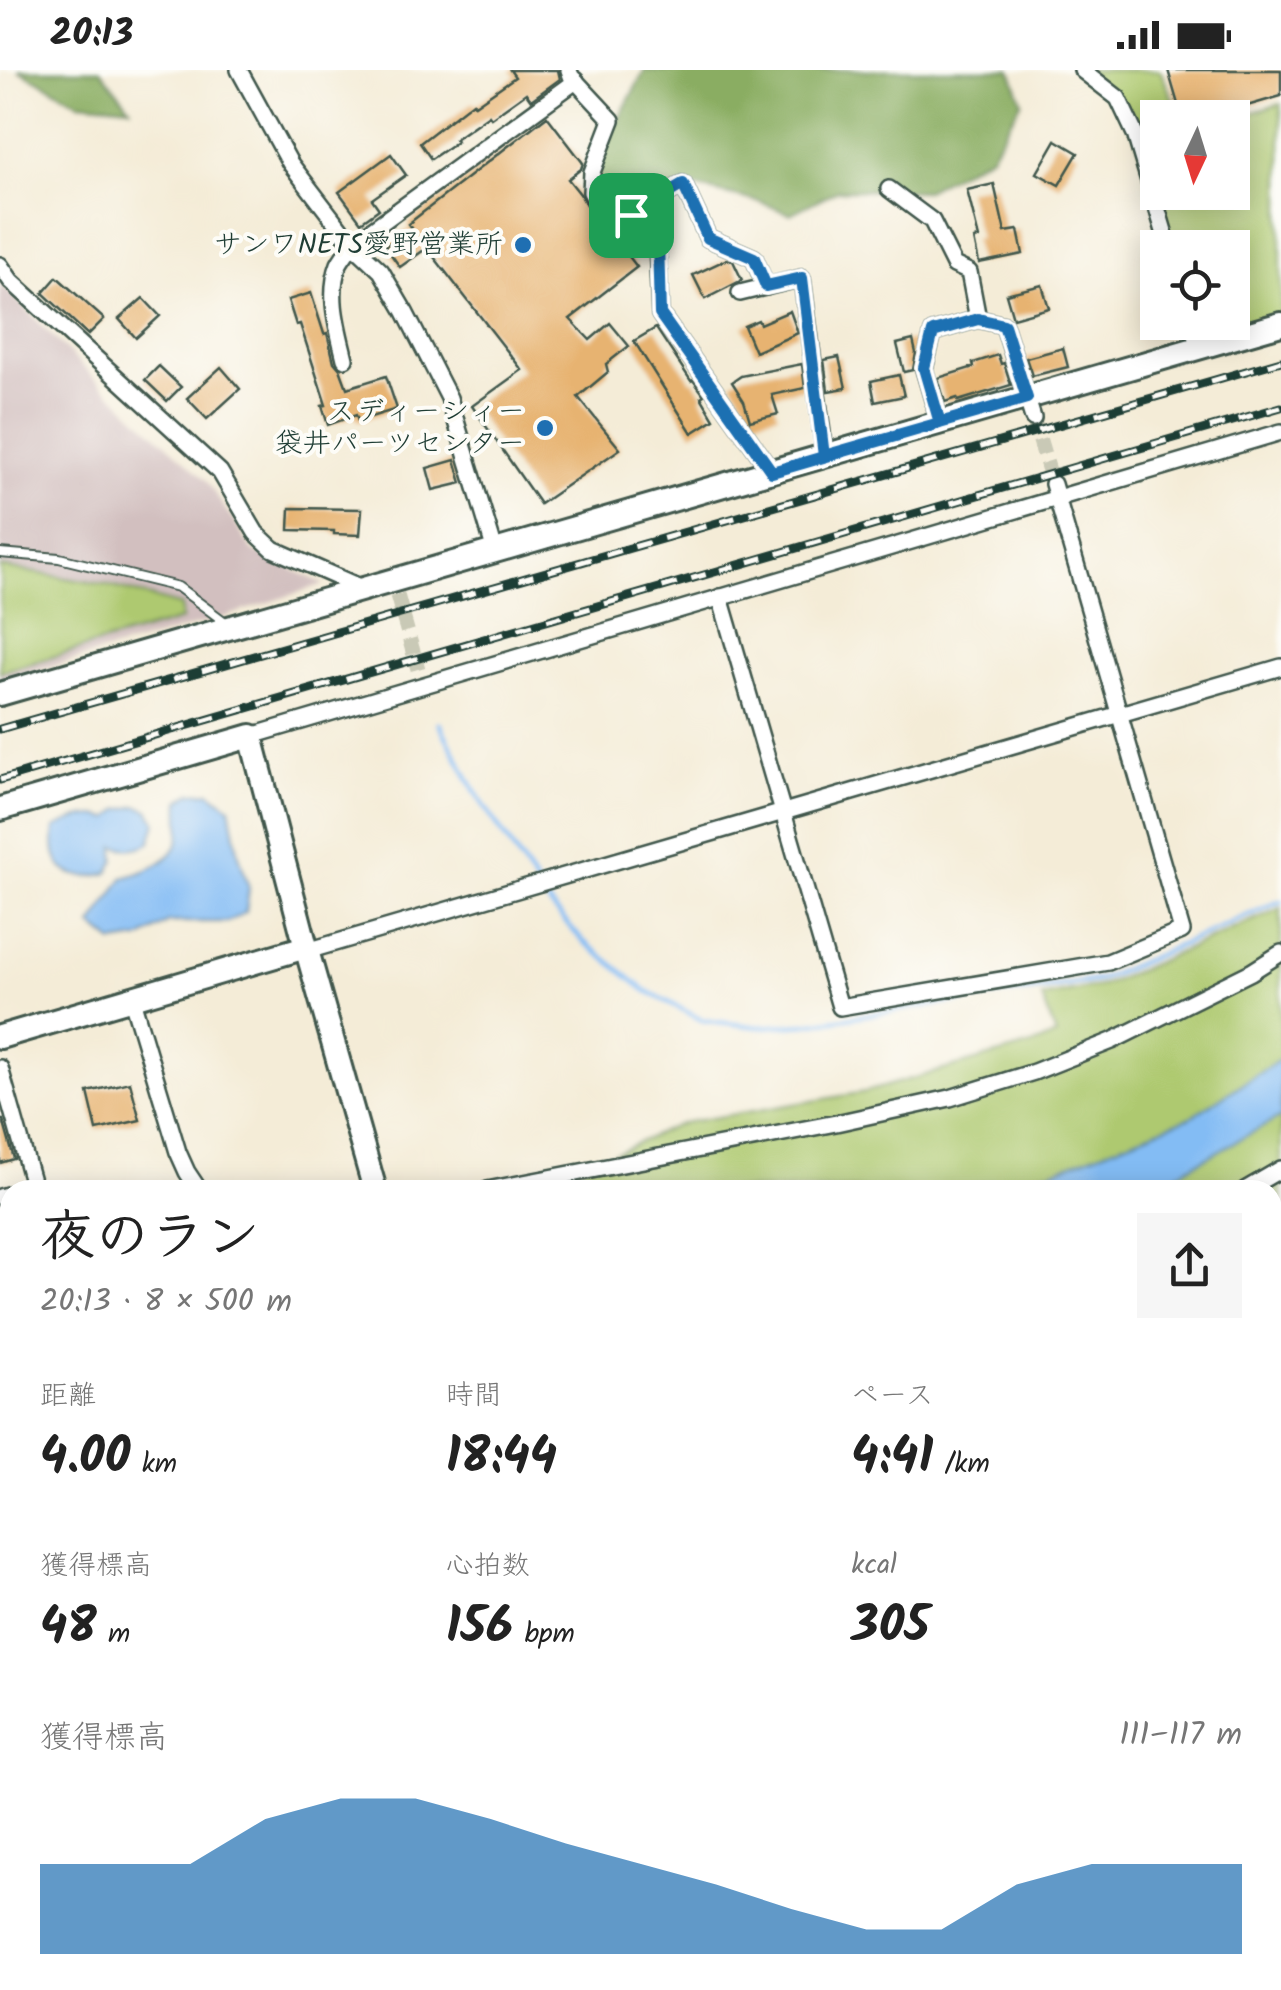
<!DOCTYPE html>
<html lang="ja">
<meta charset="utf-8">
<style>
body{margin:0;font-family:Kalam,"Klee One",sans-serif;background:#f6f6f6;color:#222;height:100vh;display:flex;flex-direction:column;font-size:38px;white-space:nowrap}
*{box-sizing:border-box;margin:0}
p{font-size:32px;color:#767676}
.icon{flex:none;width:55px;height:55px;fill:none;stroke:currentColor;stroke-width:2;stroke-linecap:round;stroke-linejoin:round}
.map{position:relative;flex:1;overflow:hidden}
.side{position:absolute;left:0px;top:1110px;width:1282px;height:810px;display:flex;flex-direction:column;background:#fff;border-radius:30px 30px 0 0;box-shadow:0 5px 25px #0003}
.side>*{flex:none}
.needle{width:65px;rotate:184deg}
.fabs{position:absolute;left:1140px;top:30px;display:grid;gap:20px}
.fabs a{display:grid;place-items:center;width:110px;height:110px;border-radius:0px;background:#fff;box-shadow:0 5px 25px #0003;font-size:50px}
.pin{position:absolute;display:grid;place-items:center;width:85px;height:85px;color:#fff;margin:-42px;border-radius:20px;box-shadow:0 5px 15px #0006}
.round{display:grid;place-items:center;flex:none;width:105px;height:105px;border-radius:0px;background:#f6f6f6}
.head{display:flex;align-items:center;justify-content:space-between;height:170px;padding:0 40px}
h1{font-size:55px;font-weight:800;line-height:75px}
.metrics{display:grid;grid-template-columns:repeat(3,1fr);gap:15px;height:170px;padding:10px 40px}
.metrics div{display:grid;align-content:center}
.metrics b{font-size:50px;font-weight:800}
.metrics small{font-size:28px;font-weight:400}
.metrics p{font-size:28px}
.chart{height:280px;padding:20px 40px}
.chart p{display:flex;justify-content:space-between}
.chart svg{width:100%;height:180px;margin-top:10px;fill:#1f6fb2;opacity:.7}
.status{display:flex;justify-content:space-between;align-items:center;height:70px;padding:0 50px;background:#fff;direction:ltr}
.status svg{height:28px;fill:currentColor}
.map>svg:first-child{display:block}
.industrial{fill:#d2bfbf}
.green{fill:#aec96f;stroke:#668352;stroke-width:2.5}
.forest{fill:#8aad62;stroke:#54754b;stroke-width:2.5}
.water{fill:#83bcf4;stroke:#517c94;stroke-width:2.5}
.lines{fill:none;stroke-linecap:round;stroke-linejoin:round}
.stream{stroke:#83bcf4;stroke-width:5}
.building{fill:#e7b371}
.street-tunnel{stroke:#c9c9b6;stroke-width:15;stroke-dasharray:15 8;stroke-linecap:butt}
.lane-casing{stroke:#3f574c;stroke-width:12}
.street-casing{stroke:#3f574c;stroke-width:20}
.secondary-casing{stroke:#3f574c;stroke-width:28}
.lane{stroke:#fff;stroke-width:8}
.street{stroke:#fff;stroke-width:15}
.secondary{stroke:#fff;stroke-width:22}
.rail-casing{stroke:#1f3d34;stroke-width:9}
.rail{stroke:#fdfcf7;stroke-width:5;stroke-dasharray:15;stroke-linecap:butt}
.route-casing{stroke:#fff;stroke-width:20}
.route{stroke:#1f6fb2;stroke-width:12}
.poi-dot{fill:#1f6fb2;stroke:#fdfcf7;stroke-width:4}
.labels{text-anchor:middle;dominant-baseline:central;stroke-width:8;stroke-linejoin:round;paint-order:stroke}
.poi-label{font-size:28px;fill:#1f3d34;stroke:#fdfcf7;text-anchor:end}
</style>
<div class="status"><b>20:13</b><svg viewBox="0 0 49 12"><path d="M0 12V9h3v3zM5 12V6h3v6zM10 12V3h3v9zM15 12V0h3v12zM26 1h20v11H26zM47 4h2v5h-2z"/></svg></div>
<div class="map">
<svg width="1281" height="1920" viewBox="0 0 1281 1920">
<rect width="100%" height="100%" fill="#fdfcf7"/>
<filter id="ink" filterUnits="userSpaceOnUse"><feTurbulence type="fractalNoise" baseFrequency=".01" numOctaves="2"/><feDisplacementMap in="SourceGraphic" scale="20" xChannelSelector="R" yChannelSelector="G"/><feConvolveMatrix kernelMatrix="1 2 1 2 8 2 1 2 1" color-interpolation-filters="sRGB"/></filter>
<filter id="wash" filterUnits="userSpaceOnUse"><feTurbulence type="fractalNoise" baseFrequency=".0048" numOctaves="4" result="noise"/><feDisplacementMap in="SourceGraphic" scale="40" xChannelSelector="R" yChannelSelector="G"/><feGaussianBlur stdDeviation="2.25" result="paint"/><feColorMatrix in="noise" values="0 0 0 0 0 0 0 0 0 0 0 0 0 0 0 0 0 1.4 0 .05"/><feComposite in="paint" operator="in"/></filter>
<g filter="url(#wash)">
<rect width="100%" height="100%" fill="#f4ecd7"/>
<!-- industrial -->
<path class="industrial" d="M0 213 93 307 206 410 253 481 324 514 219 549 0 611Z"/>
<!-- green -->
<g class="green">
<path d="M1078 0H1160L1181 47 1158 48V122H1232L1233 48 1281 34V254L1197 273 1191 253 1232 252V178L1169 177 1135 64 1111 22Z"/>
<path d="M0 497 108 515 181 536V550L0 602Z"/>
<path d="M1281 838V1131L1273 1136 1272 1120H533L682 1053 865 1022 1039 973 1056 965 1042 927 1104 915Z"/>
<path d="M10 1260V1488L0 1486V1263Z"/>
<path d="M1281 1356V1604L1273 1607 1272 1367Z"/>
<path d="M10 1664V1910H331L284 1920H0V1668Z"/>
</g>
<!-- forest -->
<g class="forest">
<path d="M18 0H100L130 37 79 32Z"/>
<path d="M645 0H1011L1022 31 991 85 924 121 838 120 790 144 760 132 683 114 624 145 595 129 597 89Z"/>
</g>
<!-- water -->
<g class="water">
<path d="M210 722 230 737 238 782 249 818 246 842 227 852H169L139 869 114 873 92 855 123 808C145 802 177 791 180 764 181 754 179 743 180 731L191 723Z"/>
<path d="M138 736 149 740 156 752 150 773C139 779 127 780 115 776V790L108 803C70 813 49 800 55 758 71 750 91 741 109 749L119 740Z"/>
<path d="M1281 989V1047L1146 1120H946L1050 1102 1191 1047Z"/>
<path d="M10 1290V1357L0 1359V1293Z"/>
</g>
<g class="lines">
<!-- stream -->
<g class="stream">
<path d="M439 653 477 725 551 836 583 871 645 920 702 950 759 957 806 954 1100 910 1281 831"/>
<path d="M1272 1612 1281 1609"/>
<path d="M306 1920 355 1910"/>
</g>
</g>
<g id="blocks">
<!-- building -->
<g class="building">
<path d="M510 0H558L560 9 531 30 526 23 491 48 489 45 455 69 456 72 431 89 420 73 473 32 475 35 515 7Z"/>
<path d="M1168 0H1281V26L1206 48H1182Z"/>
<path d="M547 46 583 93 581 99 568 109 580 124 591 144 605 155 637 197 570 249 590 270 610 253 629 276 606 294 608 302 578 327 620 379 540 434 472 336 522 300 427 178 400 197 385 176 411 158 408 154Z"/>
<path d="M1056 70 1078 83 1059 115 1037 103Z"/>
<path d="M391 84 406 105 372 129 379 139 361 152 339 122Z"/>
<path d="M994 114 1005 162 1018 160 1023 184 979 193 974 169 979 168 967 120Z"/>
<path d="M727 189 733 191 742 210 705 229 693 205Z"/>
<path d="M57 207 104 249 88 265 43 223Z"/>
<path d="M1042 215 1049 238 1013 248 1006 224Z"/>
<path d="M311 223 324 264 327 263 334 292 340 299 347 318 386 306 397 339 358 351 356 345 328 355 322 336 326 335 300 254 296 255 288 230Z"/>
<path d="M143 228 160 246 136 268 119 249Z"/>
<path d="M790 241 798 263 755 282 744 256 758 250 760 254Z"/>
<path d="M656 258 691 311 693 310 704 325 701 327 714 349 692 363 634 271Z"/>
<path d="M913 270 916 283 913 300 904 302 897 274Z"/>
<path d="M1063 278 1068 297 1032 306 1026 288Z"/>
<path d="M998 285 1001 294 1004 293 1011 315 958 331 957 328 945 332 938 308 974 297 973 293Z"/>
<path d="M839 287 846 318 828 321 824 290Z"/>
<path d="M802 294 805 318 772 325 778 344 750 351 744 331 732 312 741 306Z"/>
<path d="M159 296 181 317 167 331 145 310Z"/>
<path d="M221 297 240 319 207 349 187 328Z"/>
<path d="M899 305 904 326 875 332 871 311Z"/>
<path d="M455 390 462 413 433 420 427 398Z"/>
<path d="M290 438 362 439 360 465 334 464V461L289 460Z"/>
<path d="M130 1012 140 1050 97 1060 88 1022Z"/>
<path d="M0 1050H3L14 1089 0 1093Z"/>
</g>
</g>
</g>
<g filter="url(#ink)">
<use href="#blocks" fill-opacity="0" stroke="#3f574c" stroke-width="2.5"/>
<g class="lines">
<!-- street-tunnel -->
<g class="street-tunnel">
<path d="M1033 348 1053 414"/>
<path d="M397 525 418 599"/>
</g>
<!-- lane casing -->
<g class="lane-casing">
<path id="lane" d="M0 483 59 488 178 517 225 552"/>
</g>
<!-- street casing -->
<g class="street-casing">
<g id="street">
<path d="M239 0 290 93 352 174 381 201 405 242 449 328 495 481"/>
<path d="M569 0 571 6 612 50 592 102 591 122 600 138 611 146 631 145 647 155 657 171 660 244 772 402"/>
<path d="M1082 0 1118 28 1135 64 1169 178"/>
<path d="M889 119 932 151 954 195 969 202 978 249"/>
<path d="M631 145 683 114 708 168 754 188 766 217"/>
<path d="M0 195 11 211 220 402 256 463 273 479 364 519"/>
<path d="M740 223 802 208 825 386"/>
<path d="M1191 252 1199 278"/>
<path d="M345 289C338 259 327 225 339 194 342 188 348 181 352 174L576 11"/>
<path d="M940 353 924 299 933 262 978 249 1004 255 1033 348"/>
<path d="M720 527 840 937 1108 892 1182 861 1053 414"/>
<path d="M251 666 1281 362"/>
<path d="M307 881 1281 597"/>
<path d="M132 930 178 1082 187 1102 199 1120"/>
<path d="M0 998 34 1118 28 1120"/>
<path d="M487 1120 836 1053 950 1028 1034 1002 1112 971 1251 902 1281 883"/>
<path d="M1245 1120 1281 1099"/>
<path d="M0 1127 10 1124"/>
<path d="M0 1243 10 1240"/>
<path d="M1272 1549 1281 1543"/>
<path d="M0 1555 10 1548"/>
<path d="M1272 1626 1281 1623"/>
<path d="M627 1910 628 1920"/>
<path d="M65 1920 141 1910"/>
<path d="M175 1920 219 1910"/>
</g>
</g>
<!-- secondary casing -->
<g class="secondary-casing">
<g id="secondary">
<path d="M0 624 1281 254"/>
<path d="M0 739 251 666 306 877 375 1120"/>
<path d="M0 967 306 877"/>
<path d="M605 1910 608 1920"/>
</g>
</g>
<!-- lane -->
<use href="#lane" class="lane"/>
<!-- street -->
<use href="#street" class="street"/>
<!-- secondary -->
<use href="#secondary" class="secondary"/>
<!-- rail casing -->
<g class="rail-casing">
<g id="rail">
<path d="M0 659 1281 291"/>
<path d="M0 710 1281 337"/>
</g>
</g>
<!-- rail -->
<use href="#rail" class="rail"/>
</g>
</g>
<g class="lines" filter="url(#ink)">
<!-- route casing -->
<g class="route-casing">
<path id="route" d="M631 145 648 154 658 171 660 244 772 402 940 353 924 298 933 262 978 249 1004 255 1027 328 824 386 802 208 766 216 754 188 708 168 683 114 631 145"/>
</g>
<!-- route -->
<use href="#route" class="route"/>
</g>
<!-- markers -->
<g class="poi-dot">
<circle cx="523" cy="175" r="10"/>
<circle cx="545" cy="358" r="10"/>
</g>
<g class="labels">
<!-- poi labels -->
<g class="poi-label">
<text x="503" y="175">サンワNETS愛野営業所</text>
<text x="525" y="342">スディーシィー<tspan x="525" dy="32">袋井パーツセンター</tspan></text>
</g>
</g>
</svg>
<div class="fabs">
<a><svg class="needle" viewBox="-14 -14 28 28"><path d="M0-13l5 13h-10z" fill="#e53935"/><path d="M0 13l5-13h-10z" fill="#767676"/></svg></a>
<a><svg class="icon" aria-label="locate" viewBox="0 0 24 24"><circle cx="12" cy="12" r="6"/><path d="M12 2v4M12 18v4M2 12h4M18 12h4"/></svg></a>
</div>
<div class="pin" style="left:631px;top:145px;background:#1e9e55"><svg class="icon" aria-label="arrive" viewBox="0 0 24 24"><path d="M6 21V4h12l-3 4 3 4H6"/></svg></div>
<section class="side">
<div class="head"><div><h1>夜のラン</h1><p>20:13 · 8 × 500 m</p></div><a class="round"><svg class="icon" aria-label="share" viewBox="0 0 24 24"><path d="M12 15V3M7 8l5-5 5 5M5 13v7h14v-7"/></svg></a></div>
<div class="metrics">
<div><p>距離</p><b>4.00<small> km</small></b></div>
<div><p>時間</p><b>18:44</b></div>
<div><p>ペース</p><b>4:41<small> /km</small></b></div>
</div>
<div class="metrics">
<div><p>獲得標高</p><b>48<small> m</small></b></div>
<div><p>心拍数</p><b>156<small> bpm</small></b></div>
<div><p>kcal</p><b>305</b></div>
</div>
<div class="chart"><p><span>獲得標高</span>111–117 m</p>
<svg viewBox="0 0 160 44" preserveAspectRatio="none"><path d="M0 44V22L10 22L20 22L30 11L40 6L50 6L60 11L70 17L80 22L90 27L100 33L110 38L120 38L130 27L140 22L150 22L160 22V44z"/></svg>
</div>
</section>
</div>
